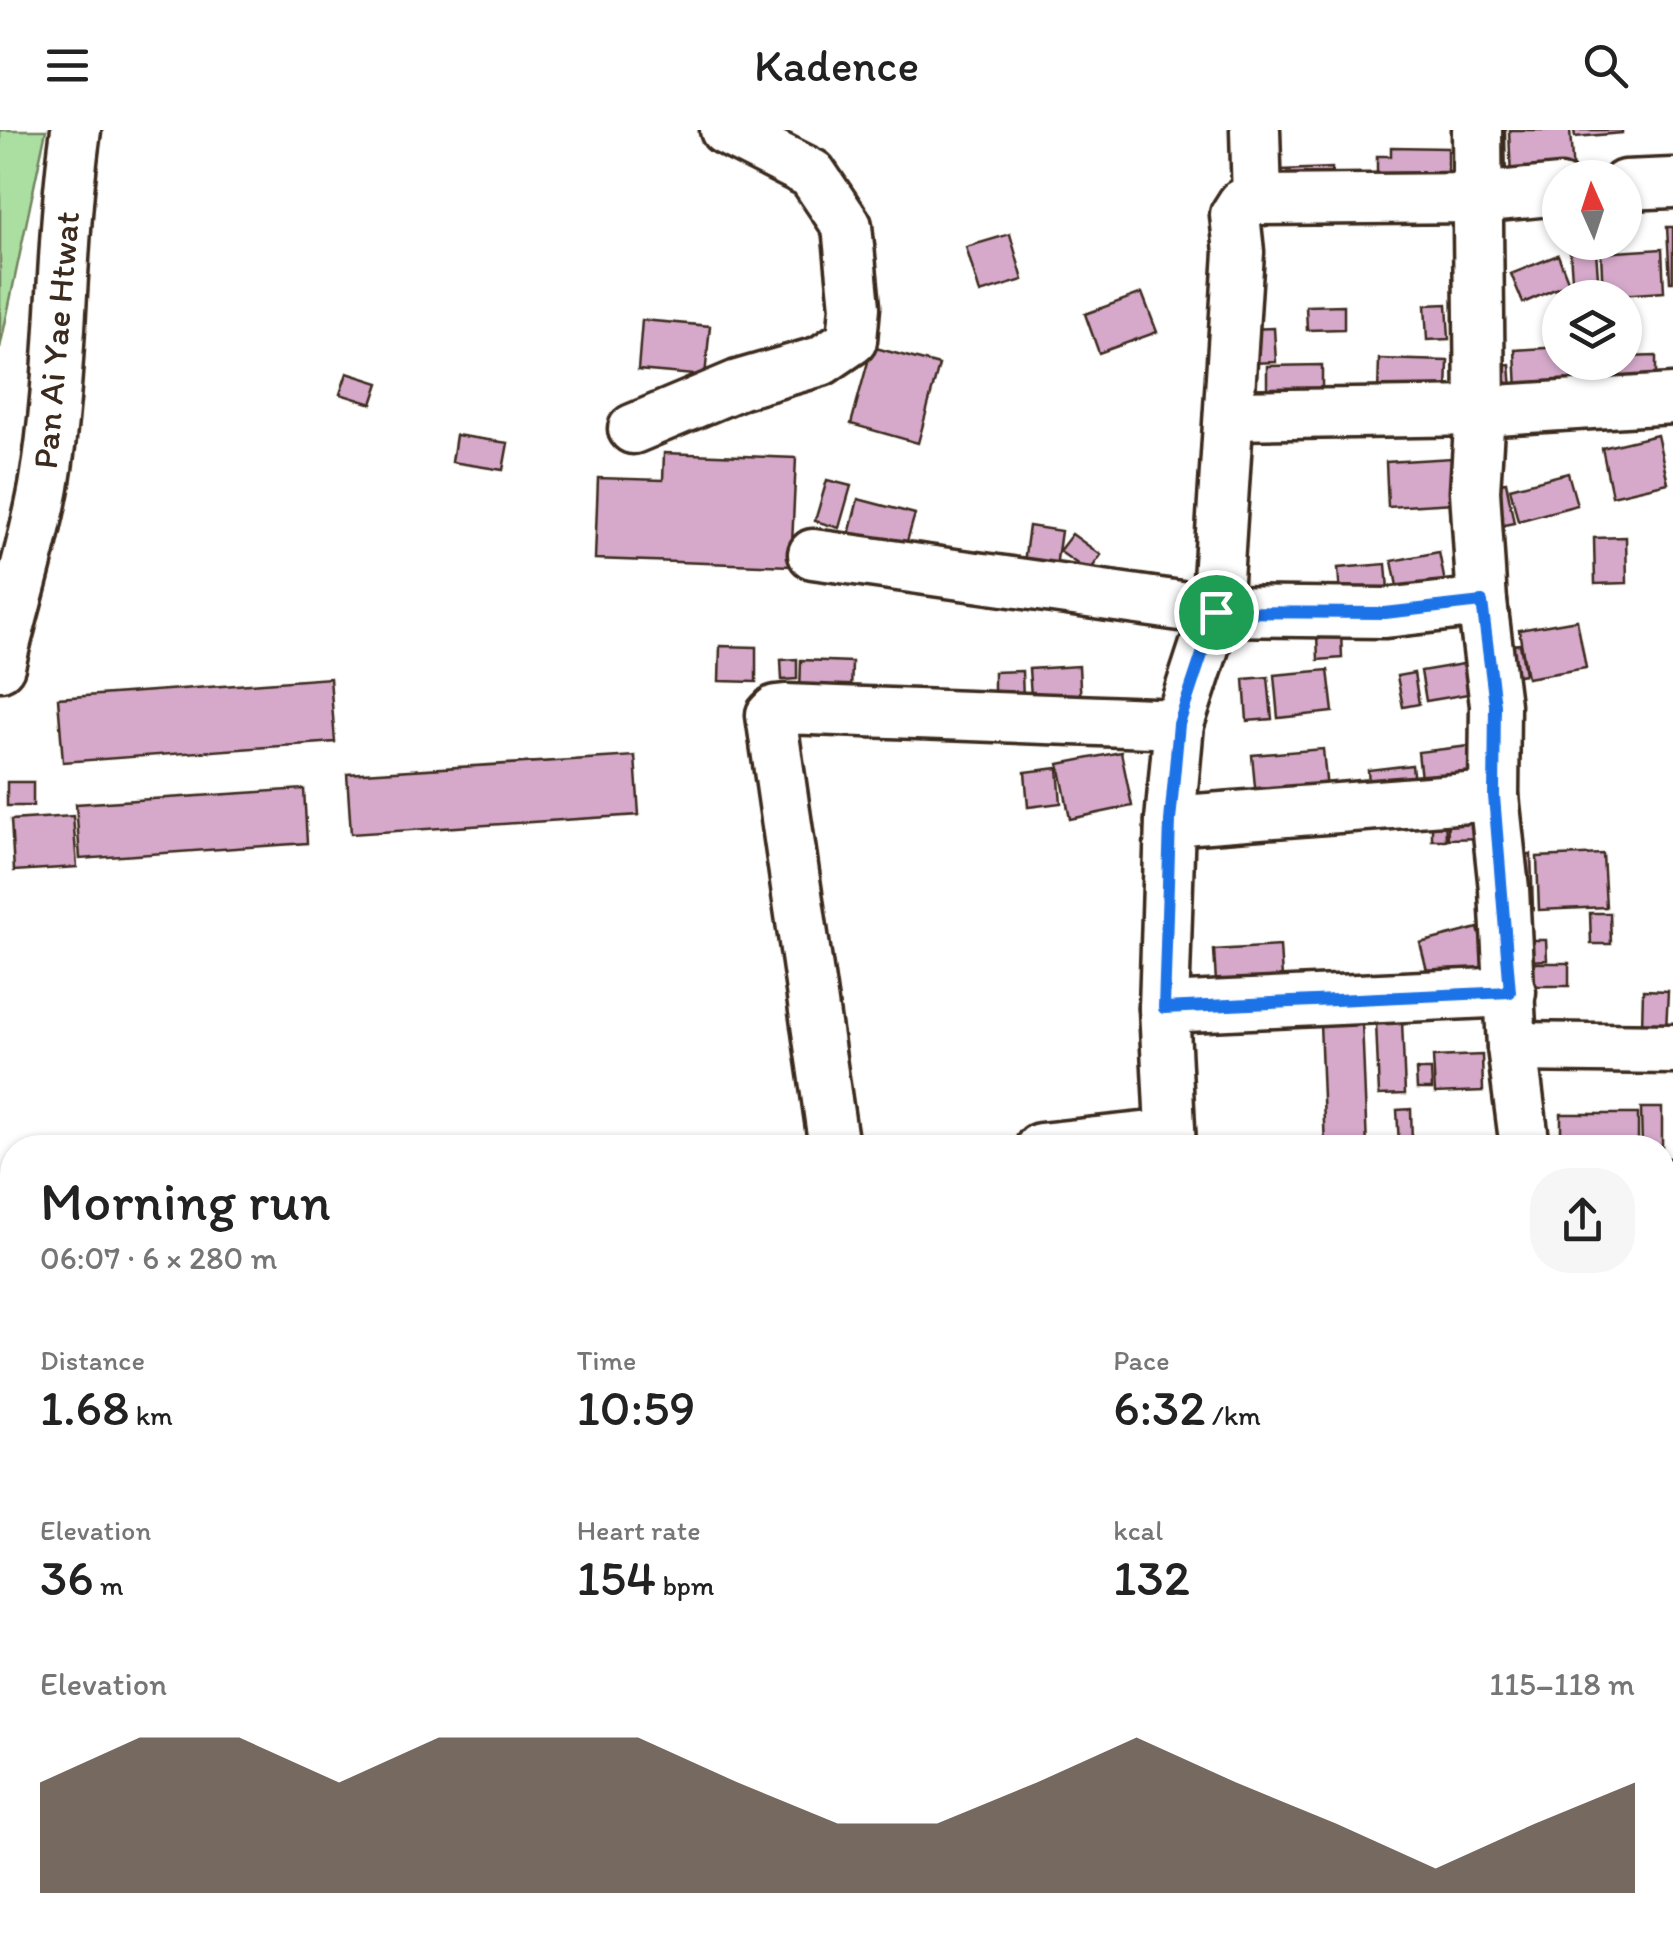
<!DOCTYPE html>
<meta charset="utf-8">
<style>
body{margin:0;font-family:Itim,sans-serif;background:#f6f6f6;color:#222;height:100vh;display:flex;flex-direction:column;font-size:38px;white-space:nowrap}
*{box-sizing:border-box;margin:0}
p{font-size:32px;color:#767676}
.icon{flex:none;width:55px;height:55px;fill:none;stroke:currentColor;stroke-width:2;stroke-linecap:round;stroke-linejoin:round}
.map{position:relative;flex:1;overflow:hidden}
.drawer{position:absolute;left:0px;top:1005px;width:1675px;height:812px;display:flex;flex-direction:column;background:#fff;border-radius:40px 40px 0 0;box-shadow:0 2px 8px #0004}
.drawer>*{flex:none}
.needle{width:65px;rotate:357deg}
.fabs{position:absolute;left:1542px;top:30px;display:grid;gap:20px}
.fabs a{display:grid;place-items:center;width:100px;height:100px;border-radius:50%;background:#fff;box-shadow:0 2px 8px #0004;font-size:50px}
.pin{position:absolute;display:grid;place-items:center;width:85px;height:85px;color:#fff;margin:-42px;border:5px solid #fff;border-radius:50%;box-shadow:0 2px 10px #0007}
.round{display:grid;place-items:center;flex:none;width:105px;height:105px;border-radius:40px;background:#f6f6f6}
.summary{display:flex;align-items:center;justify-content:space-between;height:170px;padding:0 40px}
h1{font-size:55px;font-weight:600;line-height:75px}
.figures{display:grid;grid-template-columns:repeat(3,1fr);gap:15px;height:170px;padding:10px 40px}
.figures div{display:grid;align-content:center}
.figures b{font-size:50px;font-weight:600}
.figures small{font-size:28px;font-weight:400}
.figures p{font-size:28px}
.chart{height:280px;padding:20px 40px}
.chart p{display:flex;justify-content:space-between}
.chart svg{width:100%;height:180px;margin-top:10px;fill:#3b2a1e;opacity:.7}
header{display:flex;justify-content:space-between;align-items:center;height:130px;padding:0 40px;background:#fff;font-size:45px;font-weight:600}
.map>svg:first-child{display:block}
.green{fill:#abdfa2;stroke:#738460;stroke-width:2.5}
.water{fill:#8bdae8;stroke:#6b9497;stroke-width:2.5}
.building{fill:#d6a9cb;stroke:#3b2a1e;stroke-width:2.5}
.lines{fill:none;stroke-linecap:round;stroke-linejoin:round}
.minor-casing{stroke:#3b2a1e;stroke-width:55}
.minor{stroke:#fff;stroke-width:48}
.route-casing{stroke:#fff;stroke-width:20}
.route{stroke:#1a73e8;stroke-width:12}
.labels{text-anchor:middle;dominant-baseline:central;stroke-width:8;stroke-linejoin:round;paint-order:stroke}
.street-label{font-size:35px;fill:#3b2a1e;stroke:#fff}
</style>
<header><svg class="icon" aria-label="menu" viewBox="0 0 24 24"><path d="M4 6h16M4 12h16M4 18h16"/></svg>Kadence<svg class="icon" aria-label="search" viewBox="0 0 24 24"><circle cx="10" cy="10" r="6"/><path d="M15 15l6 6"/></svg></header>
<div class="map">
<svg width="1673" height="1816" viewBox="0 0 1673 1816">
<rect width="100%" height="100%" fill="#fff"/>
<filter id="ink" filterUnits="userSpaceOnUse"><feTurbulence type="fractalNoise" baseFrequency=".01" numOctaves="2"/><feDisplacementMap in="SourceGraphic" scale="20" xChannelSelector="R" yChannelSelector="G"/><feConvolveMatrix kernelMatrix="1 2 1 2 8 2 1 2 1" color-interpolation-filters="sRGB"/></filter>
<g filter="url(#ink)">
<!-- green -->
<path class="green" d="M0 0H46L0 218Z"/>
<!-- water -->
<path class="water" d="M0 1232 12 1236V1352L0 1349Z"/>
<!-- building -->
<g class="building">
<path d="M1483 0H1505L1506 52H1485Z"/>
<path d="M1509 0H1570L1573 46 1511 49Z"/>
<path d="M1574 0H1622V3L1575 7Z"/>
<path d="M1391 17 1448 18V55H1377V26H1391Z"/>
<path d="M1332 38 1333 67 1282 68 1281 40Z"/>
<path d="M1667 97H1673V152H1670Z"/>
<path d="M1010 104 1023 150 980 163 966 117Z"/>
<path d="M1662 119 1664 162 1603 166 1601 123Z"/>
<path d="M1596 121 1599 160 1573 162 1570 122Z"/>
<path d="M1558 125 1569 153 1523 173 1511 144Z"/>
<path d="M1142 163 1157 202 1099 223 1085 184Z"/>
<path d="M1447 174 1449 209 1427 210 1425 175Z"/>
<path d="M1344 175V199L1307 200 1306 176Z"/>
<path d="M642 190 710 196 705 246 638 240Z"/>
<path d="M1274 198 1276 232 1250 233 1248 199Z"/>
<path d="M872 217 939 235 918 313 851 294Z"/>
<path d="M1560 217V232H1577L1579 257 1517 261 1515 220Z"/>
<path d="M1656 226V256L1590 257 1589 232H1625V227Z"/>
<path d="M1379 229 1448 231 1447 265 1378 264Z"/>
<path d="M1510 234 1512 260 1492 262 1490 236Z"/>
<path d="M1322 235V272L1267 273V236Z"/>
<path d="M347 243 379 253 372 274 340 264Z"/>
<path d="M456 305 508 313 503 340 452 332Z"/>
<path d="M1657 305 1668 353 1612 366 1602 318Z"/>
<path d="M664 323 796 328 791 436 595 429 598 348 663 350Z"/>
<path d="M1452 328 1454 373 1388 377 1386 332Z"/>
<path d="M1568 343 1577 375 1518 391 1510 358Z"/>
<path d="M827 350 851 356 839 398 815 391Z"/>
<path d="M1506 352 1514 393 1489 398 1480 357Z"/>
<path d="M858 369 915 384 903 425 848 409Z"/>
<path d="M1029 396 1061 401 1054 451 1022 447Z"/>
<path d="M1072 404 1101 425 1089 442 1059 421Z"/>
<path d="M1626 407 1627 453 1595 454 1594 408Z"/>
<path d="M1439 422 1447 463 1400 471 1392 431Z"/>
<path d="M1386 434 1389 473 1341 478 1338 438Z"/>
<path d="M1577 490 1586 538 1527 548 1519 500Z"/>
<path d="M1341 502 1342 528 1318 530 1317 504Z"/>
<path d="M1520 514 1525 544 1513 546 1507 516Z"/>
<path d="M720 516 756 517V552L719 551Z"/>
<path d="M797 529V549L782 550 781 530Z"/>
<path d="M801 530 852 532 851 565 800 564Z"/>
<path d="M1475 532 1480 562 1426 571 1421 541Z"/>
<path d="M1079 536 1081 576 1032 579 1029 539Z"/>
<path d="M1328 540 1333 582 1278 588 1274 545Z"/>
<path d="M1022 541 1023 570 994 571V542Z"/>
<path d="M1414 543 1419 574 1403 577 1397 546Z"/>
<path d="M1268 547 1272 589 1247 591 1244 549Z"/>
<path d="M330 548 335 612 63 632 58 568Z"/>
<path d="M1470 616 1475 652 1422 658 1418 622Z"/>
<path d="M1323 619 1328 671 1257 678 1252 625Z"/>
<path d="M1121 622 1132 676 1070 689 1059 634Z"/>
<path d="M635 626 639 685 351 704 347 644Z"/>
<path d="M1412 635 1415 662 1370 667 1368 640Z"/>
<path d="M1058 638 1061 673 1028 677 1025 642Z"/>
<rect x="7" y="652" width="26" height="24"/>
<path d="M304 659 307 713 80 729 76 674Z"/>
<path d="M1481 674 1482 708 1448 709 1447 675Z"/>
<path d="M73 686 77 737 14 741 11 690Z"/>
<path d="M1432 686H1445L1446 710H1432Z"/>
<path d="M1513 724H1531L1533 779 1515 780Z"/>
<path d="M1603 724 1606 777 1539 780 1537 727Z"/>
<path d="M1590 783H1610L1611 814H1591Z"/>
<path d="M1478 798 1488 837 1430 852 1420 813Z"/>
<path d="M1525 810H1546L1547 830 1526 831Z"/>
<path d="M1280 816 1283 864 1217 868 1214 820Z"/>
<rect x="1528" y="833" width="41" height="23"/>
<path d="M1643 860 1668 861 1666 900 1642 899Z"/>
<path d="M1362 891 1367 1018H1325L1320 893Z"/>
<path d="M1402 891 1405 964 1379 965 1376 892Z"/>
<path d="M1482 925 1483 961 1435 963 1433 927Z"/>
<path d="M1416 940H1431L1432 959H1417Z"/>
<path d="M1641 978H1662V1017H1642Z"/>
<path d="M1411 979 1412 1013 1399 1014 1397 980Z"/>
<rect x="1561" y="984" width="77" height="34"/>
<path d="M12 1716V1743L0 1745V1718Z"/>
<path d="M12 1717V1747L0 1748V1718Z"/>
<path d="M1662 1727H1673L1671 1785H1662Z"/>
<path d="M189 1805H250L251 1816H189Z"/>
<path d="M194 1805H251L252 1816H195Z"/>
</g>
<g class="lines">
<!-- minor casing -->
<g class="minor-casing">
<g id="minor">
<path d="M1255 0 1257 70"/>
<path d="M1477 0 1480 281 1475 361 1482 472 1495 575 1494 666 1504 759 1512 917 1525 1018"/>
<path d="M1625 55 1673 53"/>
<path d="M1229 285 1480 281 1673 269"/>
<path d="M633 299 738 255 821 231 852 210 855 177 847 96 812 44 725 0"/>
<path d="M813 424 1216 481 1385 483 1482 472"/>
<path d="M0 536C14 477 33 417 44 357 64 239 59 119 76 0"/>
<path d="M1170 691 1494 666"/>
<path d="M1164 878 1511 862"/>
<path d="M1512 917 1673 919"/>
<path d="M834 1018 771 585 776 580 785 579 1179 594"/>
<path d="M1040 1018 1170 1004"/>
<path d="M1171 1018 1164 878 1170 691 1179 594 1216 481 1239 122 1235 85 1242 74 1257 70 1477 68 1560 60"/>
<path d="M1662 1055 1673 1054"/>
<path d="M1662 1529 1673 1531"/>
<path d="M686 1805 687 1816"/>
<path d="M1541 1805 1618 1810H1673"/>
<path d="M298 1816 305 1807 313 1805"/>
<path d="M897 1816 898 1805"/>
</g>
</g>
<!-- minor -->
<use href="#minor" class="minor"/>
</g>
</g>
<g class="lines" filter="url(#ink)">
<!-- route casing -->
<g class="route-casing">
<path id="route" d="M1482 472 1495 575 1494 666 1510 862 1164 878 1170 691 1179 594 1216 482 1385 483Z"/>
</g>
<!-- route -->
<use href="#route" class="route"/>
</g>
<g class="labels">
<!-- street labels -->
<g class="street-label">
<text transform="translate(56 210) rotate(-85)">Pan Ai Yae Htwat</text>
</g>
</g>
</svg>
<div class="fabs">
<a><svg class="needle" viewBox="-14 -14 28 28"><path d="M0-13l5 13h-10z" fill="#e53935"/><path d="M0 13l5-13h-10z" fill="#767676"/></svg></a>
<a><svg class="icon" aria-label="layers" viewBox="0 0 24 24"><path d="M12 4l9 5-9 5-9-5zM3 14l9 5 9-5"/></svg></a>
</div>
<div class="pin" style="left:1216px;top:482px;background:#1e9e55"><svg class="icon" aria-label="arrive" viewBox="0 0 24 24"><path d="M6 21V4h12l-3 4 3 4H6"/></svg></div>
<section class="drawer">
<div class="summary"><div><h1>Morning run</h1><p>06:07 · 6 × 280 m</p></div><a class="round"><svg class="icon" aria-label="share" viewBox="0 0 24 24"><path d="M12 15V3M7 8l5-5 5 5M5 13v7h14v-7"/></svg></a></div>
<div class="figures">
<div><p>Distance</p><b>1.68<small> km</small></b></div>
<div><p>Time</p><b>10:59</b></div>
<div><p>Pace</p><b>6:32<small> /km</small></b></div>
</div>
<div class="figures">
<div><p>Elevation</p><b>36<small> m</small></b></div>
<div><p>Heart rate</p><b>154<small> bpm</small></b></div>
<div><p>kcal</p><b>132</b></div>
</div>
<div class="chart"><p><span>Elevation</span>115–118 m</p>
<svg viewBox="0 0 160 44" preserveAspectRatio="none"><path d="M0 44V17L10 6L20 6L30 17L40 6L50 6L60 6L70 17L80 27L90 27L100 17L110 6L120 17L130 27L140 38L150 27L160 17V44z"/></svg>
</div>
</section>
</div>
